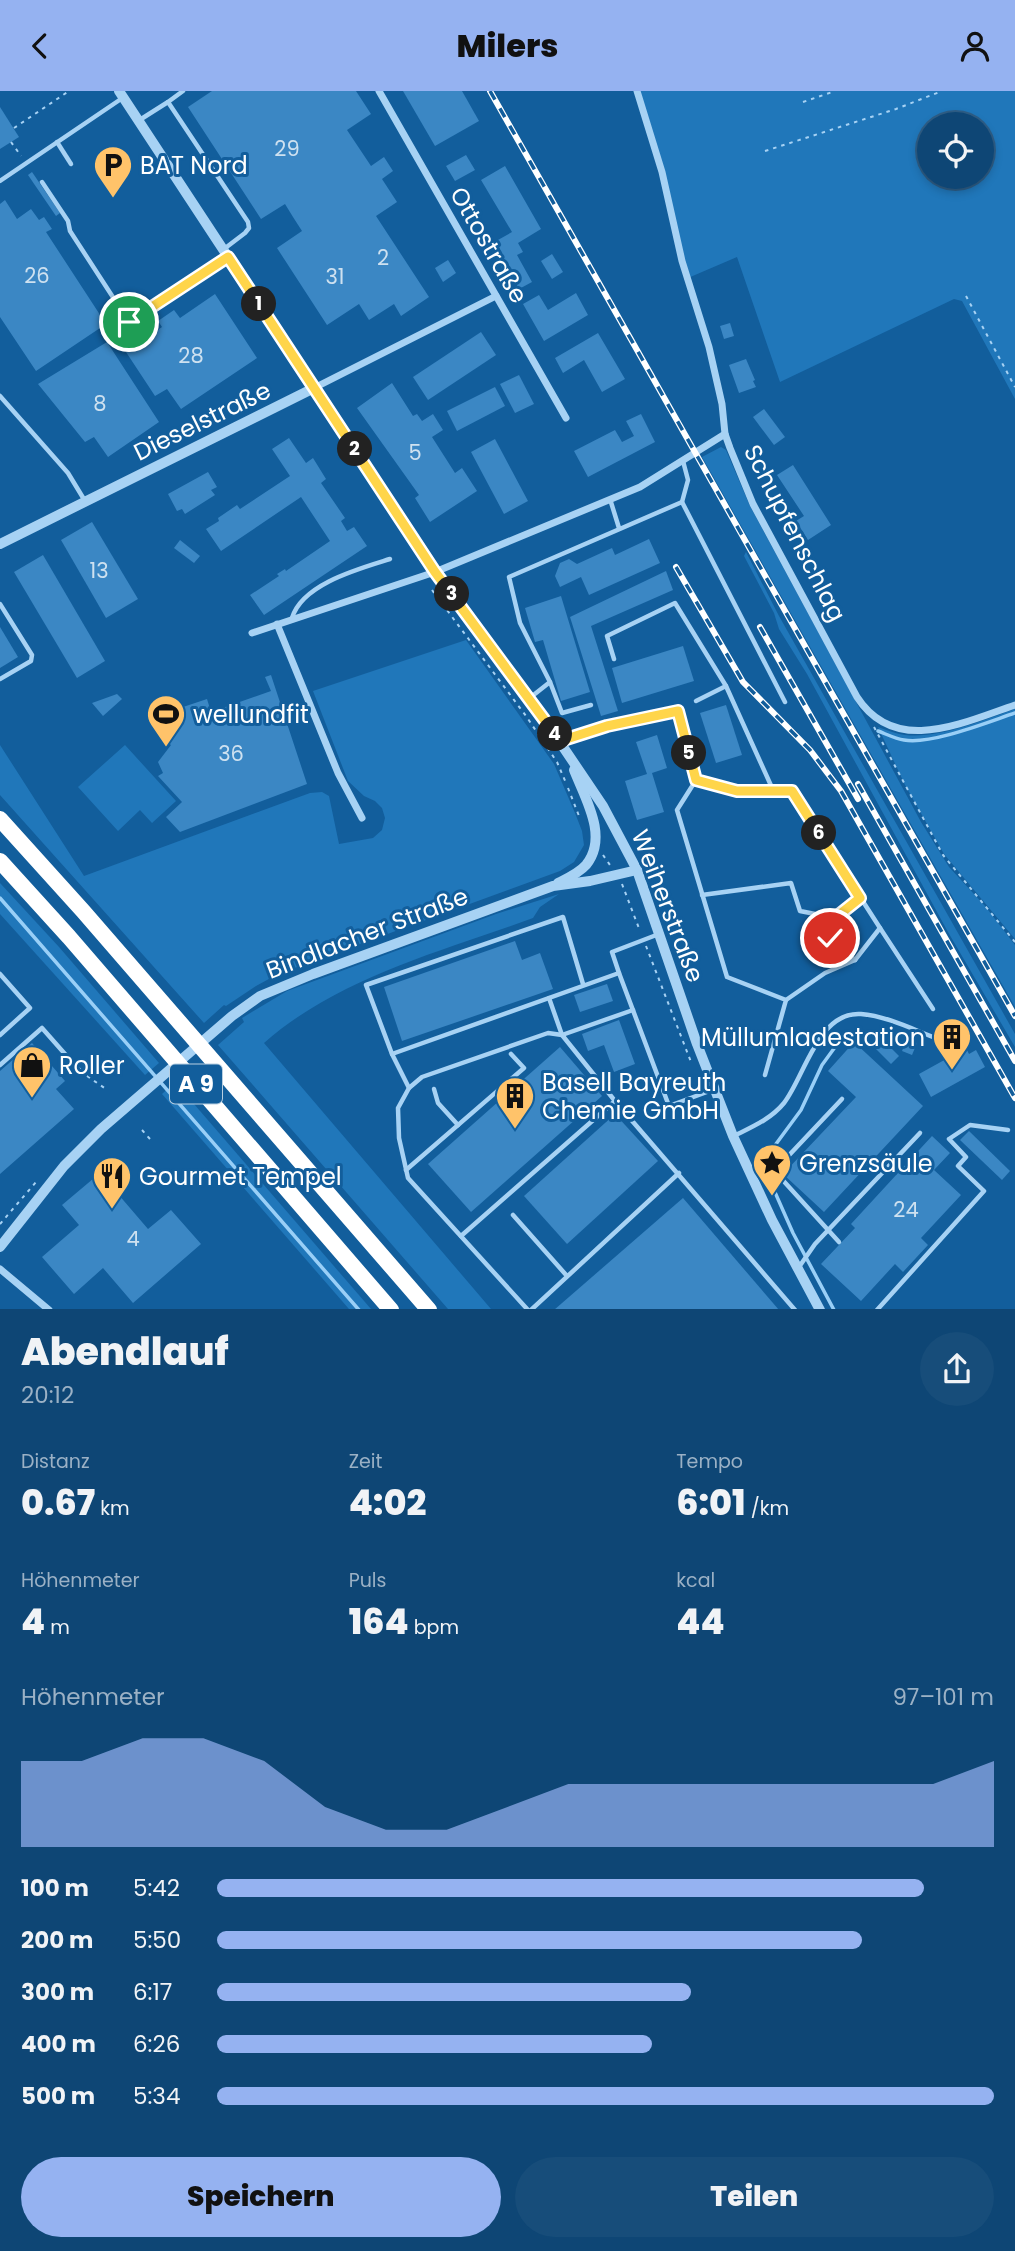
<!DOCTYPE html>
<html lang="de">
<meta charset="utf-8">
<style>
body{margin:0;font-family:Poppins,sans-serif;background:#174d7a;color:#f1f3f6;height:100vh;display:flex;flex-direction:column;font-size:26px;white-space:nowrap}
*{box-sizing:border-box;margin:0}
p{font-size:23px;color:#9bb1c5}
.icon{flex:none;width:38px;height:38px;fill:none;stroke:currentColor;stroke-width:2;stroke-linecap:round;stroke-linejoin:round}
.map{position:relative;height:1218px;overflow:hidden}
.panel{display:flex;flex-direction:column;background:#0e4675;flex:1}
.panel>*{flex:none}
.controls{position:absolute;left:917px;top:21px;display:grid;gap:14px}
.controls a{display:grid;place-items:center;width:77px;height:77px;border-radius:50%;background:#0e4675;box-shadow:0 4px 10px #0003,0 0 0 2px #2e5e87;font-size:35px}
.pin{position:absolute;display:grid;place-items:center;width:60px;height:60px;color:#fff;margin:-30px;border:4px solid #fff;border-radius:50%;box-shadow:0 2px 7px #0007}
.km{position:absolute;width:35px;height:35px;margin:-18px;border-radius:50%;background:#222;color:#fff;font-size:19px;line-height:35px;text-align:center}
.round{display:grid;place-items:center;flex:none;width:74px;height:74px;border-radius:37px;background:#174d7a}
.summary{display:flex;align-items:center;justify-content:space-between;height:119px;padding:0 21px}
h1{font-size:38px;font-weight:800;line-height:52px}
.figures{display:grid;grid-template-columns:repeat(3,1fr);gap:10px;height:119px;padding:7px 21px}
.figures div{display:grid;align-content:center}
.figures b{font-size:35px;font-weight:800}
.figures small{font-size:19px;font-weight:400}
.figures p{font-size:19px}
.chart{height:196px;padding:14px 21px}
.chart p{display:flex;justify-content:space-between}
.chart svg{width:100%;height:126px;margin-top:7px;fill:#95b2f1;opacity:.7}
.cta{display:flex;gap:14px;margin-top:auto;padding:14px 21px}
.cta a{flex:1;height:80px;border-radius:42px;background:#95b2f1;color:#111;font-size:28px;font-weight:800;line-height:80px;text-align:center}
.cta a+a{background:#174d7a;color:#f1f3f6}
ul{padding:0 21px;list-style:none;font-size:23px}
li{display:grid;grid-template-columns:112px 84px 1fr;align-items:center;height:52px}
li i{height:18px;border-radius:9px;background:#95b2f1}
header{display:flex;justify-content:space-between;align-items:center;height:91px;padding:0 21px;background:#95b2f1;color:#111;font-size:32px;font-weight:800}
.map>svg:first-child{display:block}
.green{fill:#2077ba;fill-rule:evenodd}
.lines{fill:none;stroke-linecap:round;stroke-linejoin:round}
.stream{stroke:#99cff7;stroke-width:3.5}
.building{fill:#3b87c4}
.path{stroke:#a7d2f4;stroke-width:2;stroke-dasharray:3.5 5;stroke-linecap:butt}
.service{stroke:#a7d2f4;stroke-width:4.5}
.minor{stroke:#a7d2f4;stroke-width:7}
.tertiary{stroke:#a7d2f4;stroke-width:10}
.motorway{stroke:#fff;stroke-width:16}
.rail-casing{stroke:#fff;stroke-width:6}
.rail{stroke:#125e9c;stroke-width:3.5;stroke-dasharray:10;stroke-linecap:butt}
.route-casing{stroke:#fff;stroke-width:14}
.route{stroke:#ffd54a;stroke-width:9}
.labels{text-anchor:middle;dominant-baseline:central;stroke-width:6;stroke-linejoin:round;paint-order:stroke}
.number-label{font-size:21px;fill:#cee1f0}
.shield{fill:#125e9c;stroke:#b8cfe1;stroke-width:2}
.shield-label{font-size:23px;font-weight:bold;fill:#fff}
.poi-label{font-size:24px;fill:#fff;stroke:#125e9c;text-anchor:start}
.street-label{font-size:24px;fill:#fff;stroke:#125e9c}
</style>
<header><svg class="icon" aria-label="back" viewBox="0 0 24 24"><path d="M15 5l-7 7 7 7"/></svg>Milers<svg class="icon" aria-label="person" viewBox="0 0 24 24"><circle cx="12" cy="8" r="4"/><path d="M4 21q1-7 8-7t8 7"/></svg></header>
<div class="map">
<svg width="1015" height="1219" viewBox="0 0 1015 1219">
<rect width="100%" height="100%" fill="#125e9c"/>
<!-- green -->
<g class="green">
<path d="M637 0H1015V308L962 210 954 208 780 291 737 166 688 187ZM929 33H982V86H929Z"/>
<path d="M721 356 726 359 750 415 921 731 949 776 985 815 1015 854V916L702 366Z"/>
<path d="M746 461 779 525 1015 943V956L948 841 807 583 779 538 774 522 744 465Z"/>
<path d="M466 549 554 673 575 722 582 740 584 754 574 771 560 780 278 883 256 895 226 915 224 914 204 932 0 704V654L84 785 310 702 322 701 329 705 339 753 373 747 382 739 385 727 382 717 375 710 364 705 348 690 313 600Z"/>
<path d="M1015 618V848L944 763 905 694 878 636C887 639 896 643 905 644 938 648 984 629 1015 618Z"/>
<path d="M125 654 176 710 152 732 140 719 118 740 78 696Z"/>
<path d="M0 792 59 856 159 972 145 984 0 823Z"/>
<path d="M559 803 540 816 533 827C440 861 339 886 264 952L491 1218H448L218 954 244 931 242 927 287 900 496 823Z"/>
<path d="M175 991 371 1218H349L162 1003Z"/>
</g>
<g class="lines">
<!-- stream -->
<g class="stream">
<path d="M878 640C886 643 896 648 904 649 931 654 988 631 1015 622"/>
<path d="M0 807 359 1219"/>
<path d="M834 1219 793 1142 762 1072 801 1019 822 974 846 941"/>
</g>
</g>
<!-- building -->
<g class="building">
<path d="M212 0H356L371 23 347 39 371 75 384 66 393 80 382 88 397 111 376 125 429 206 401 225 394 213 369 229 359 213 327 234 277 157 302 140 293 126 285 113 261 128 188 16Z"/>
<path d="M403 0H462L479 30 435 55Z"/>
<path d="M0 16 19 46 0 58Z"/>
<path d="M466 64 475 79 455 90 446 75Z"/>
<path d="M505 75 541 138 518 152 523 161 517 164 532 191 519 198 506 175 502 177 489 154 512 141 481 89Z"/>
<path d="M32 81 60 122 56 125 28 84Z"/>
<path d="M5 109 17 128 31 118 39 129 44 126 52 138 46 141 106 233 36 280 0 226V113Z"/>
<path d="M552 163 563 181 552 188 541 170Z"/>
<path d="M448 169 456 182 443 191 435 177Z"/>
<path d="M576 202 588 224 544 250 523 213 539 204 548 219Z"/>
<path d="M215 203 257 267 181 318 167 298 155 305 126 261 162 236 158 230 174 219 180 227Z"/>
<path d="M730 232 734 245 724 248 720 235Z"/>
<path d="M481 241 496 264 428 309 413 286Z"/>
<path d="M598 242 625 288 602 301 584 269 563 282 555 267Z"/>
<path d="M107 251 159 331 108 366 94 346 85 351 38 293Z"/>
<path d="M746 268 755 289 753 290 756 296 739 302 729 274Z"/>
<path d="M519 284 534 313 515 322 500 293Z"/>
<path d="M392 292 413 325 417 323 422 330 433 323 443 339 432 346 455 382 462 377 477 400 430 431 415 407 419 404 357 317Z"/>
<path d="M495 296 505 315 457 340 447 320Z"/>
<path d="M764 318 785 346 774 354 753 326Z"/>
<path d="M641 323 655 351 588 386 574 360 615 339 622 351 634 345 626 330Z"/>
<path d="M289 347 306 372 313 367 326 388 321 392 345 427 341 430 347 440 354 436 367 455 264 524 250 504 279 485 277 483 285 478 286 480 330 450 301 406 221 460 206 438 219 430 218 427 237 414 240 418 290 385 272 358Z"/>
<path d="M495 348 528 410 504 423 471 361Z"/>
<path d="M793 374 831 434 808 449 796 430 804 425 777 384Z"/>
<path d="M208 381 217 396 211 399 215 404 185 423 182 418 177 420 168 403Z"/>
<path d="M92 431 138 508 106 527 61 449Z"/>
<path d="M649 448 660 472 589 504 581 486 560 496 555 485 560 472 569 468 577 473 612 457 615 464Z"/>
<path d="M180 449 200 465 194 472 174 457Z"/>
<path d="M43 464 105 570 77 587 14 481Z"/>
<path d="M666 480 673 499 591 535 618 620 601 625 570 526Z"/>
<path d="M561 505 590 601 561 610 543 549 535 551 525 517Z"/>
<path d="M0 536 18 566 0 577Z"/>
<path d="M683 555 694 590 622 612 612 577Z"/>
<path d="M271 584 307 693 180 741 166 726 182 711 158 685 163 682 158 671 171 654 168 652 166 642 177 639 171 620 207 608 211 621 271 600 265 586Z"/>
<path d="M117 603 122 608 103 625 92 612Z"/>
<path d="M726 614 742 664 716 672 700 622Z"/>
<path d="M657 644 667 677 652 682 664 721 637 729 625 690 647 683 636 651Z"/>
<path d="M515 850 522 869 540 862 553 898 402 950 384 896Z"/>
<path d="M607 893 613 910 580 921 574 904Z"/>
<path d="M619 929 635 973 614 981 604 954 588 960 582 943Z"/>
<path d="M879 945 899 965 891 973 873 955 877 952 874 949Z"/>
<path d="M907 948 917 952 912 964 902 960Z"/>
<path d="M854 951 923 1015 824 1121 783 1083 856 1006 828 980Z"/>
<path d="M32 952 65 990 56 998 74 1018 0 1083V980Z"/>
<path d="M560 956 602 1005 471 1121 428 1073Z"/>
<path d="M966 957 969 963 976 959 985 976 931 1006 919 983Z"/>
<path d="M615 1023 658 1070 567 1153 524 1105Z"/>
<path d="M969 1040 1010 1080 1002 1089 960 1049Z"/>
<path d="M932 1045 950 1062 934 1079 961 1104 921 1147 928 1154 903 1181 895 1173 861 1210 821 1173 855 1137 851 1133Z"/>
<path d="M100 1082 148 1138 171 1119 201 1153 133 1212 103 1177 74 1203 42 1166 79 1134 62 1114Z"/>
<path d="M683 1107 779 1219H554Z"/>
</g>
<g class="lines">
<!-- path -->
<g class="path">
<path d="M803 11 835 0"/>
<path d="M14 37 69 0"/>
<path d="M11 51 21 65"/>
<path d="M765 60 896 18 942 0"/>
<path d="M966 205 1015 296"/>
<path d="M432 499 526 625 557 671 566 692"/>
<path d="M874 636 943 764 1015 851"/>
<path d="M568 697 579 725"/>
<path d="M603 764 610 774"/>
<path d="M622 793 640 840"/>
<path d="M646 855 691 971"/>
<path d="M87 985 106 998"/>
<path d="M142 1039 150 1048"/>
<path d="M0 1133 36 1091"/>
</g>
<!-- service -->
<g class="service">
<path d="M168 11 183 0"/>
<path d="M138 30 168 11 248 131 249 137 245 142 224 158"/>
<path d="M57 51 71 73"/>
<path d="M0 90 121 8"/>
<path d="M42 91 68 130 70 140 129 231 227 166"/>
<path d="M0 305 68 382 85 410"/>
<path d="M610 408 619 437"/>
<path d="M682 411 688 389 683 370"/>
<path d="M0 513 32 564 31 570 0 588"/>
<path d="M292 527C302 493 358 478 390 468"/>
<path d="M614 568 607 545 675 512 726 595 773 699"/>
<path d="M550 591 562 622 591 614"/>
<path d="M531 606 550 591 520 532 509 486 682 411 785 611"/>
<path d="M696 610 726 595"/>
<path d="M561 649 607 635 679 620 696 689 677 719 727 886 786 909 765 984"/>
<path d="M696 689 737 700H792L880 837"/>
<path d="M702 804 791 792 800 820 835 827 829 847 855 869"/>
<path d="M835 827 860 807"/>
<path d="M659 843 612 861 619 882 669 1015 715 998"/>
<path d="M0 883 30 917 0 944"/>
<path d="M583 893 563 826 366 894 392 963 619 882"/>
<path d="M549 907 562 944 615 1010 795 1219"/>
<path d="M786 909 825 882 855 869 880 837 933 918"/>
<path d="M392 963 409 997"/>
<path d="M0 974 42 937 80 980"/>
<path d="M434 998 438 1012 458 1034"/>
<path d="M734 1045C752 1036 771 1028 784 1012 805 985 818 920 861 923 887 925 914 939 938 948"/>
<path d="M406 1079 524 977 511 963"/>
<path d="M513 1124 567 1185"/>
<path d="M461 1145 615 1010"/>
<path d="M839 1151 779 1085 777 1077 842 1008"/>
<path d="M799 1176 815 1153 920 1042"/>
<path d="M528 1219 408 1087 399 1047 398 1017 409 997 422 986 548 942 562 944 633 919"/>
<path d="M531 1219 679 1082"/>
<path d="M877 1219 984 1100 958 1075 966 1066 949 1048 970 1034 1008 1039"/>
</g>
<!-- minor -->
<g class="minor">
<path d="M379 0 566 327"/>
<path d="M637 0 662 81 682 170 709 256 722 313 725 343 730 357 753 413 857 606C895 665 962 632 1015 614"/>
<path d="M314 297 496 205"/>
<path d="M277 533 338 682 362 727"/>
<path d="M252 542 435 481 640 396 725 343"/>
<path d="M0 1178 49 1219"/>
</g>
<!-- tertiary -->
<g class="tertiary">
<path d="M119 0 435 481 530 607 603 715 637 779 697 953 733 1045 772 1129 820 1219"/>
<path d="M0 453 314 297"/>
<path d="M558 792C568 787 579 782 586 774 609 746 585 707 574 679"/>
<path d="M0 1156 64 1075 101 1038 232 925 260 905 313 883 553 795 590 790 637 779"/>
</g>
<!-- motorway -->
<g class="motorway">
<path d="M0 728 83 820 429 1219"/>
<path d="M0 770 69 846 391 1219"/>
</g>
<!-- rail casing -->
<g class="rail-casing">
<g id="rail">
<path d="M490 0 1015 925"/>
<path d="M676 476 743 591 810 659 841 700 1015 1007"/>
<path d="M760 536 858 708"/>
<path d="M858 693 1015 970"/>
</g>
</g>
<!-- rail -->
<use href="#rail" class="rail"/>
</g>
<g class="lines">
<!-- route casing -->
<g class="route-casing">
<path id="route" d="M129 231 228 166 435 481 560 650 607 635 678 620 696 689 737 700H792L860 807 835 827 830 847"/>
</g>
<!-- route -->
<use href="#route" class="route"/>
</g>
<!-- icons -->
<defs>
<g id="parking-pin" transform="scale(2.0125)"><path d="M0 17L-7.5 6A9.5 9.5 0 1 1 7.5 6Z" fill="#ffc36a" stroke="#125e9c"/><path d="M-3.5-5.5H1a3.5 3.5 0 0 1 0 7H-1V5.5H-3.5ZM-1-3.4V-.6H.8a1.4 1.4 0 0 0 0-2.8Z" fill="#111"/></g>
<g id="stadium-pin" transform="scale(2.0125)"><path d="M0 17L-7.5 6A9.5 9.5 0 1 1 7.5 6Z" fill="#ffc36a" stroke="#125e9c"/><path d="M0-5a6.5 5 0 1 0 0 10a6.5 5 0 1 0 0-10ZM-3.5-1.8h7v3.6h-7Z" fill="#111"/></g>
<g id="building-pin" transform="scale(2.0125)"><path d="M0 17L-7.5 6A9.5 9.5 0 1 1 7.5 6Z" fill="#ffc36a" stroke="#125e9c"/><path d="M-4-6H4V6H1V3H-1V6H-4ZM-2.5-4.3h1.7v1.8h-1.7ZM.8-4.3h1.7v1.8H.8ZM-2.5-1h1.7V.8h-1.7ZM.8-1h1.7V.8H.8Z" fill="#111"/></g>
<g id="shop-pin" transform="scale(2.0125)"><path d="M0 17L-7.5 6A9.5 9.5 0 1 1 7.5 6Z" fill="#ffc36a" stroke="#125e9c"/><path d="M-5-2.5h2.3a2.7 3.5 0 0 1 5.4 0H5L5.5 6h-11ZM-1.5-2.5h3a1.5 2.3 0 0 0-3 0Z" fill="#111"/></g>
<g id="sight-pin" transform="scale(2.0125)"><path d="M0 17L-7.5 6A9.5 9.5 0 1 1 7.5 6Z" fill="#ffc36a" stroke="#125e9c"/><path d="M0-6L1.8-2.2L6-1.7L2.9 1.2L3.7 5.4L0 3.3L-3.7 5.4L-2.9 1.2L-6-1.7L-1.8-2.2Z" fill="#111"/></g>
<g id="restaurant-pin" transform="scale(2.0125)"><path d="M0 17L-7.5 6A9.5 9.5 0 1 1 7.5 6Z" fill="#ffc36a" stroke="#125e9c"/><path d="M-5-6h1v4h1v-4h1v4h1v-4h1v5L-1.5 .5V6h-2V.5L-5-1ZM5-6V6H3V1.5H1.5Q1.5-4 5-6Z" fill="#111"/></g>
</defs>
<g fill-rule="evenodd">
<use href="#parking-pin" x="113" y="74"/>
<use href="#stadium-pin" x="166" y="623"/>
<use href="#building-pin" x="952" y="946"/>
<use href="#shop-pin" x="32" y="974"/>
<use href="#building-pin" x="515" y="1005"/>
<use href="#sight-pin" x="772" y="1072"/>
<use href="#restaurant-pin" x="112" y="1085"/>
</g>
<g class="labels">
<!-- number labels -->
<g class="number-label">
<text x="287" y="57">29</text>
<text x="383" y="166">2</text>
<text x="37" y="184">26</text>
<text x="335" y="185">31</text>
<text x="191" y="264">28</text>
<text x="100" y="312">8</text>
<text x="415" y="361">5</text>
<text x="99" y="479">13</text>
<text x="231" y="662">36</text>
<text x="906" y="1118">24</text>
<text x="133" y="1147">4</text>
</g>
<!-- shield labels -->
<rect class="shield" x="170" y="973.5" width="52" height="39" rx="5"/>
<g class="shield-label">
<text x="196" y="993">A 9</text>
</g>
<!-- poi labels -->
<g class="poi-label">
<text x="140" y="74">BAT Nord</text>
<text x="193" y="623">wellundfit</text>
<text x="925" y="946" text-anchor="end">Müllumladestation</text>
<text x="59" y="974">Roller</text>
<text x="542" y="991">Basell Bayreuth<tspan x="542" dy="28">Chemie GmbH</tspan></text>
<text x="799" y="1072">Grenzsäule</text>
<text x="139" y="1085">Gourmet Tempel</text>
</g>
<!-- street labels -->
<g class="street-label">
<text transform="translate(489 154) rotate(60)">Ottostraße</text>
<text transform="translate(202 330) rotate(-26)">Dieselstraße</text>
<text transform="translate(795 442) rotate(63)">Schupfenschlag</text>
<text transform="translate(668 815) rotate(69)">Weiherstraße</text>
<text transform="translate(367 842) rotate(-21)">Bindlacher Straße</text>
</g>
</g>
</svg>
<div class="controls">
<a><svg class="icon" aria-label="locate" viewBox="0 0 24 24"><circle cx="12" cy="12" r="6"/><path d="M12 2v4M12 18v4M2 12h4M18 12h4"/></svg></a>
</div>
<div class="pin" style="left:129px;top:231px;background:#1e9e55"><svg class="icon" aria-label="arrive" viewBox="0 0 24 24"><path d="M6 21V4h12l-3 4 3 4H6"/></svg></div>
<div class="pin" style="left:830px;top:847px;background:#d93025"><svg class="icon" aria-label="check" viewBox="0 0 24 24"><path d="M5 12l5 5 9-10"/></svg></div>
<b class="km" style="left:259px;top:213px">1</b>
<b class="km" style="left:355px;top:358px">2</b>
<b class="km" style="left:452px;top:503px">3</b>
<b class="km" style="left:555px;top:643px">4</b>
<b class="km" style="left:689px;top:662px">5</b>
<b class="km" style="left:819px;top:742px">6</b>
</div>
<section class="panel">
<div class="summary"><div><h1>Abendlauf</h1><p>20:12</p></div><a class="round"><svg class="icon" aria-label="share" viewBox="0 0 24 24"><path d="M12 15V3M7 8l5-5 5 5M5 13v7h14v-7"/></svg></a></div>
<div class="figures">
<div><p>Distanz</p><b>0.67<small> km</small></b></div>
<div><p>Zeit</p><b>4:02</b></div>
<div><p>Tempo</p><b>6:01<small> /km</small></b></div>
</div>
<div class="figures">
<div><p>Höhenmeter</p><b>4<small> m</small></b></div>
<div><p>Puls</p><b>164<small> bpm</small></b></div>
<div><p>kcal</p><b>44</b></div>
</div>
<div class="chart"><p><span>Höhenmeter</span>97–101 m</p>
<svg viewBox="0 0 160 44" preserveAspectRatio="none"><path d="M0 44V14L10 14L20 6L30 6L40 14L50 30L60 38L70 38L80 30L90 22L100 22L110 22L120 22L130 22L140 22L150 22L160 14V44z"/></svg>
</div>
<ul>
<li><b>100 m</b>5:42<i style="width:91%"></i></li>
<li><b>200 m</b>5:50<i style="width:83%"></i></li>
<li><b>300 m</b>6:17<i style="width:61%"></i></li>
<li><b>400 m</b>6:26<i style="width:56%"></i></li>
<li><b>500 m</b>5:34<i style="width:100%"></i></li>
</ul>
<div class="cta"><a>Speichern</a><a>Teilen</a></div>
</section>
